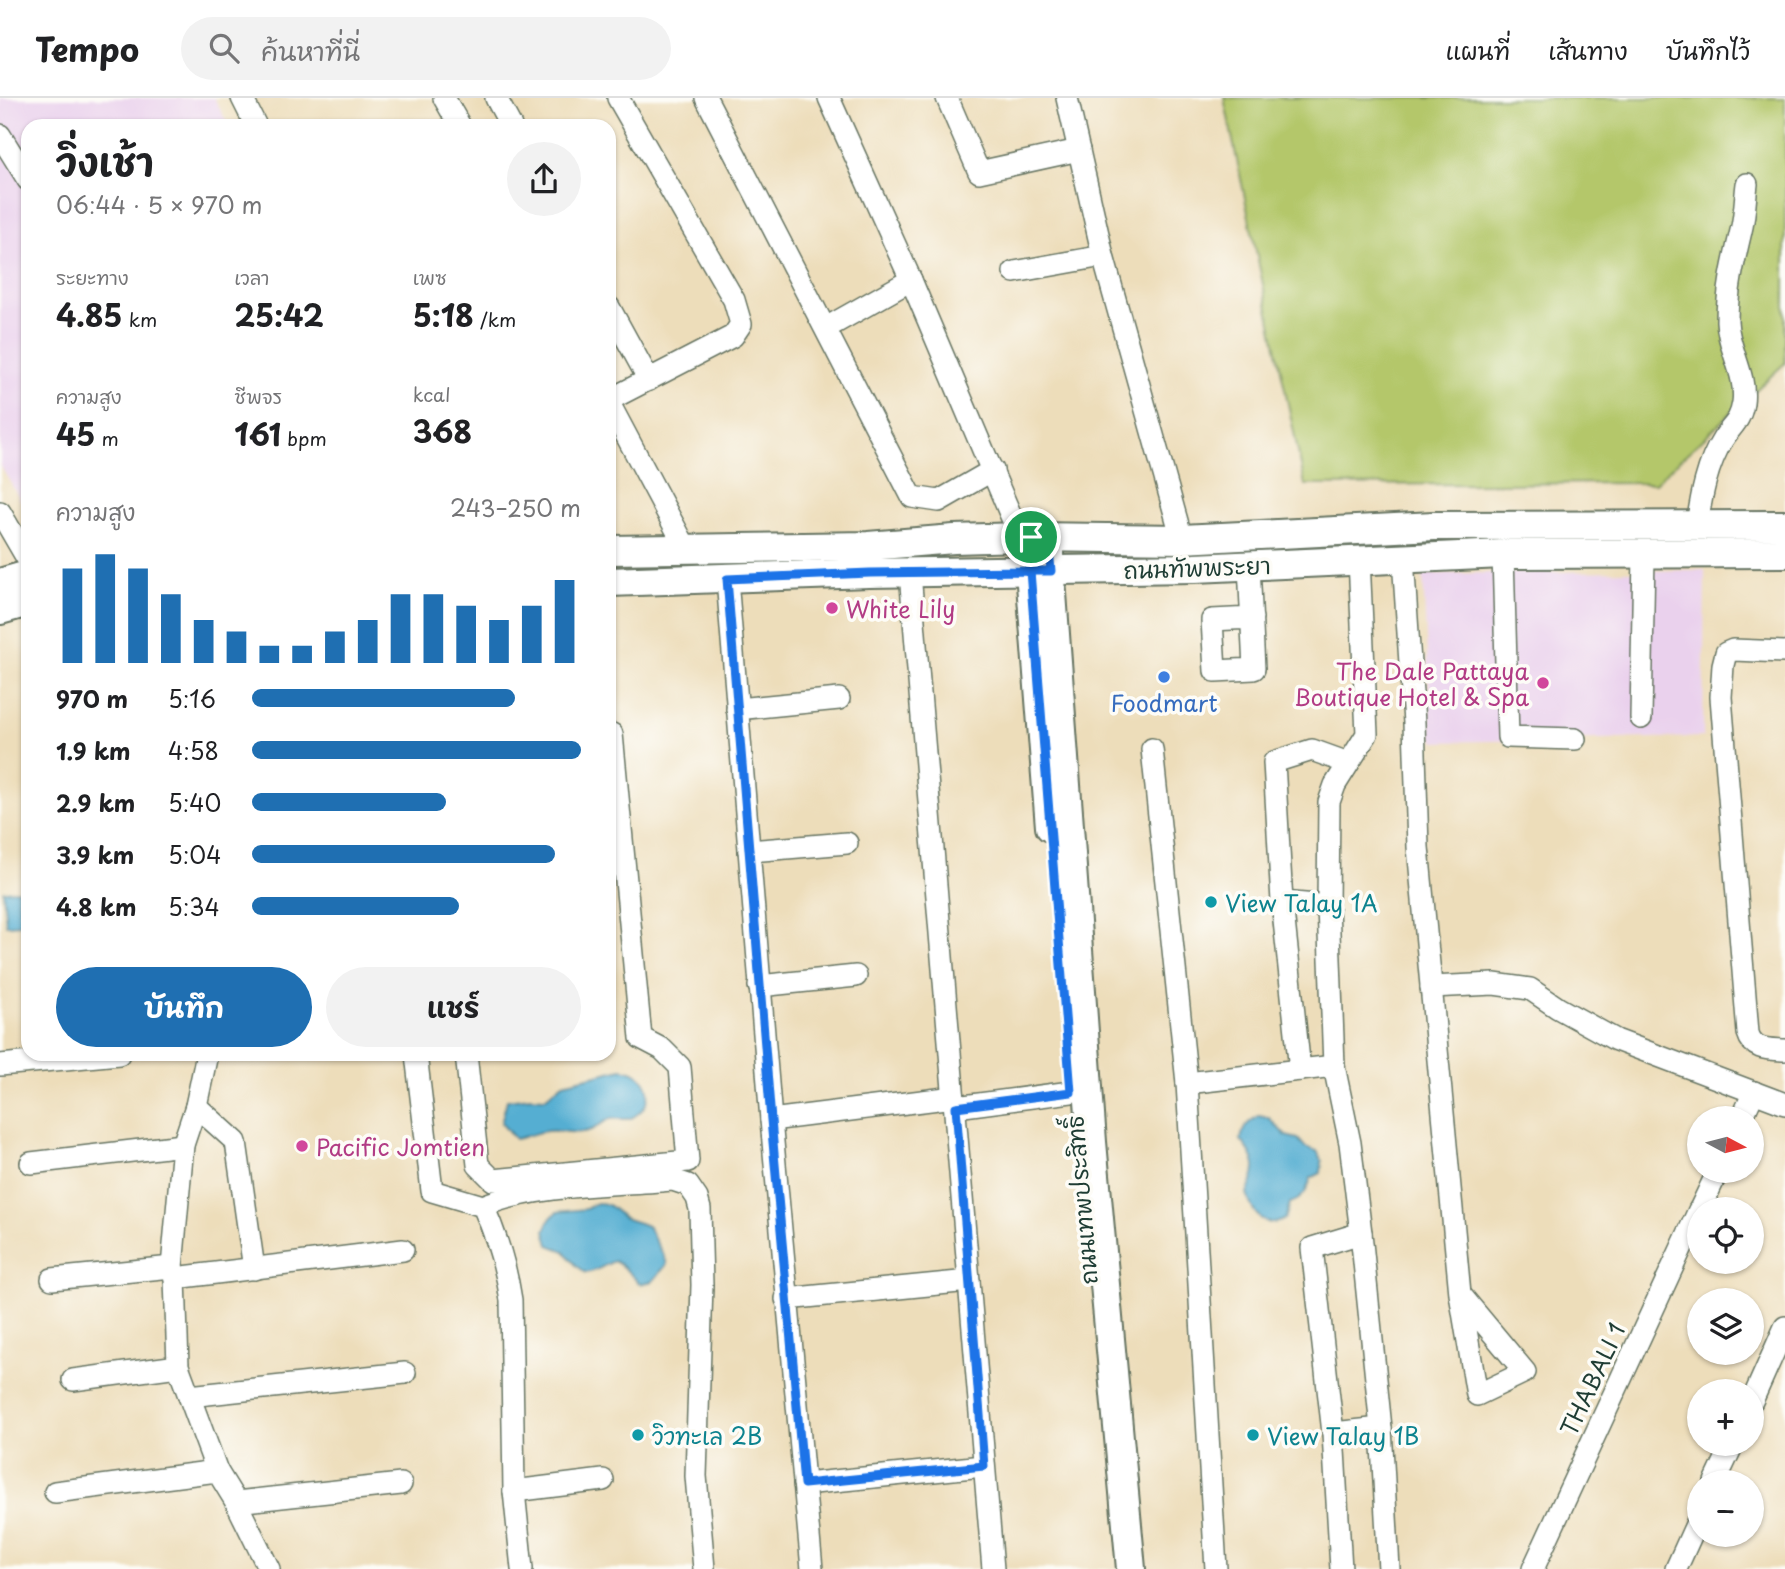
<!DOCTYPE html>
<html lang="th">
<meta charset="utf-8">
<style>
body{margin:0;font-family:"Playpen Sans","Playpen Sans Thai",sans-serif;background:#f2f2f2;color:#202124;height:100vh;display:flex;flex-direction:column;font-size:26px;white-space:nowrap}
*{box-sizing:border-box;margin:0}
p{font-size:23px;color:#757577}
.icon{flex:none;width:38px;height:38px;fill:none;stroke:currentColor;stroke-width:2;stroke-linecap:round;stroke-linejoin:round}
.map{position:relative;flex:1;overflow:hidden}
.panel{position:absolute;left:21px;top:21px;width:595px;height:942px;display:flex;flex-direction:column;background:#fff;border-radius:21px;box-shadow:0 2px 5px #0004}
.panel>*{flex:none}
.needle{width:46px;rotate:97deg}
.tools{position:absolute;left:1687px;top:1008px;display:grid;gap:14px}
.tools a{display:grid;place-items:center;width:77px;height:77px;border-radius:50%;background:#fff;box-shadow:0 2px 5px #0004;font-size:35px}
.pin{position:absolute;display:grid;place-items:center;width:60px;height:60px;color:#fff;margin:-30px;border:4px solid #fff;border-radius:50%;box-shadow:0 2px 7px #0007}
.round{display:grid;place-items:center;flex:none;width:74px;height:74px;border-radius:37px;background:#f2f2f2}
.headline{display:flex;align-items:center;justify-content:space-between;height:119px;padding:0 35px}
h1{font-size:38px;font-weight:700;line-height:52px}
.metrics{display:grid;grid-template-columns:repeat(3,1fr);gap:10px;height:119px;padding:7px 35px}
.metrics div{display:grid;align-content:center}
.metrics b{font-size:30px;font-weight:700}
.metrics small{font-size:19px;font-weight:400}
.metrics p{font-size:19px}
.chart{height:196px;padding:14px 35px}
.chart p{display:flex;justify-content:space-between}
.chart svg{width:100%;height:126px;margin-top:7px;stroke:#1f6fb2;stroke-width:6}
.action{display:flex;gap:14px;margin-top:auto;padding:14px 35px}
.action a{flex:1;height:80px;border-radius:42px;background:#1f6fb2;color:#fff;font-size:28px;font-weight:700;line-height:80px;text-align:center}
.action a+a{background:#f2f2f2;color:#202124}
ul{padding:0 35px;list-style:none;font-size:23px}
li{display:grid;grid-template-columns:112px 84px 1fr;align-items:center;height:52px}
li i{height:18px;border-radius:9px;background:#1f6fb2}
header{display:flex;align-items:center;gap:42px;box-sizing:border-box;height:98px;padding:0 35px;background:#fff;border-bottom:2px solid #e0e0e0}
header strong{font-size:33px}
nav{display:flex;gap:38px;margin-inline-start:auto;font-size:24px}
.search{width:490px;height:63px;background:#f2f2f2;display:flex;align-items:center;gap:18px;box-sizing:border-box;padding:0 24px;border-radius:38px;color:#757577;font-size:26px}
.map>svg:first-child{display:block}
.built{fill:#ead1ed}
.green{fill:#b4c76a;stroke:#6a824f;stroke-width:2}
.water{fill:#55aed2;stroke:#3a7683;stroke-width:2}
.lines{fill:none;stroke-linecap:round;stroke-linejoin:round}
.minor-casing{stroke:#677563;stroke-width:24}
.major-casing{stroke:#677563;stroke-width:32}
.minor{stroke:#fff;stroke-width:21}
.major{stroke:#fff;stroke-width:28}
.route-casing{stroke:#fff;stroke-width:14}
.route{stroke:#1a73e8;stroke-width:9}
.hotel-dot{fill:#d1479c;stroke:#fdfcf7;stroke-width:2.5}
.shop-dot{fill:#3f7fe0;stroke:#fdfcf7;stroke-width:2.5}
.culture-dot{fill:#0f9aa8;stroke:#fdfcf7;stroke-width:2.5}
.labels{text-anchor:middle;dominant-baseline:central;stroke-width:7;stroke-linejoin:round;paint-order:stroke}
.street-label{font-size:23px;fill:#1f3d34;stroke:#fdfcf7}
.hotel-label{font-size:23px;fill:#b23c85;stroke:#fdfcf7;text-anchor:start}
.shop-label{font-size:23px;fill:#366cbe;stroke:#fdfcf7}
.culture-label{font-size:23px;fill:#0d838f;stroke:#fdfcf7;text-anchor:start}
</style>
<header>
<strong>Tempo</strong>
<div class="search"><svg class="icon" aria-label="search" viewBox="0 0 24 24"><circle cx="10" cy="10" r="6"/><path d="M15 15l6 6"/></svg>ค้นหาที่นี่</div>
<nav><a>แผนที่</a><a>เส้นทาง</a><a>บันทึกไว้</a></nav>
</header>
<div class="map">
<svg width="1785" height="1471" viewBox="0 0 1785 1471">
<rect width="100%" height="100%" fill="#fdfcf7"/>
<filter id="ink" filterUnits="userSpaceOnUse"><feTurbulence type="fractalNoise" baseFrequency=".0143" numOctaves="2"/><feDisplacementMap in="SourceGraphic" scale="14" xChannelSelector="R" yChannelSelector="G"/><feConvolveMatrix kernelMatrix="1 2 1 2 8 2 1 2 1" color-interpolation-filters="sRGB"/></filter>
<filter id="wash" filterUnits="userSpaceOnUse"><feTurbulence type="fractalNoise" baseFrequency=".00686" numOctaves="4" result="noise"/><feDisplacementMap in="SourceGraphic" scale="28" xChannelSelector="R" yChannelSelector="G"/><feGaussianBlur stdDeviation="1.57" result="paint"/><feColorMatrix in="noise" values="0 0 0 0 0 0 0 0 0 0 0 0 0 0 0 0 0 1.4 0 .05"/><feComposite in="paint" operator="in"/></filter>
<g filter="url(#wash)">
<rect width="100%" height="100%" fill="#edddba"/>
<!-- built -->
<g class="built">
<path d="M0 0H214L229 28H28V415L0 367Z"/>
<path d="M1705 472 1703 639 1435 644 1431 636 1423 476Z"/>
</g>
<!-- green -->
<path class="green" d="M1224 0H1785V265L1655 385 1305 387Z"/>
<!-- water -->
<g class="water">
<path d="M18 792 21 826 6 827 3 793Z"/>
<path d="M622 971C651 974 659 1006 631 1020 625 1023 617 1019 610 1021 603 1023 597 1030 591 1032 576 1038 562 1031 547 1033 536 1034 526 1039 515 1041L501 1025 507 1002 530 999 545 1000 563 985Z"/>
<path d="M1259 1018 1269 1020 1286 1038 1298 1041 1305 1049 1317 1053 1322 1063 1321 1075 1311 1080C1307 1092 1304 1101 1290 1105L1285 1121C1265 1133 1251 1114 1247 1095 1259 1071 1258 1062 1241 1042 1243 1029 1248 1024 1259 1018Z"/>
<path d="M597 1105C612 1104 615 1116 627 1121 635 1124 641 1125 649 1129 653 1143 663 1152 667 1166L653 1183 640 1186C631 1177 626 1169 614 1163 604 1167 598 1173 586 1175L575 1166 565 1153 549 1147 545 1132 550 1121 557 1114 586 1111Z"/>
</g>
</g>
<g filter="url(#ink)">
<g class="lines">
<!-- minor casing -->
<g class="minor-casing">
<g id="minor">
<path d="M242 0 256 28"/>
<path d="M444 0 460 28"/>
<path d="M496 0 511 28"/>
<path d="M706 0 912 399 939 403 993 372"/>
<path d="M829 0 911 182 1020 439H1031L1030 473"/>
<path d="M947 0 979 74 1079 52"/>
<path d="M1067 0 1103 158 1182 441"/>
<path d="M0 37 28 82"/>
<path d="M1014 174 1103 158"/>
<path d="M609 209 649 282"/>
<path d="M826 230 911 182"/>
<path d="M609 302 733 238 741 226 734 202 618 0"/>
<path d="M609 305 687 452"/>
<path d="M0 414 28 462"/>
<path d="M1697 428C1701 399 1707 366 1723 341 1732 327 1740 324 1743 305 1747 276 1728 252 1727 223 1727 191 1734 163 1741 133 1745 118 1745 101 1747 86"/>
<path d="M1503 456 1508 639 1575 641"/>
<path d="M1403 460 1414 625 1418 749 1460 1196 1477 1297 1525 1274 1460 1196"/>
<path d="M1359 461 1367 636 1335 687 1329 704 1328 808 1334 968 1350 1045 1361 1135 1381 1330 1389 1471"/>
<path d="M1249 467 1254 571 1215 573 1212 522 1252 520"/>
<path d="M910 475 993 1471"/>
<path d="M727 481 771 1022 812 1471"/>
<path d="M1785 554 1733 552 1726 555 1723 567 1721 599 1748 935C1753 953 1770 951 1785 952"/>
<path d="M737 611 839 601"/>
<path d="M1641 620 1644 457"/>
<path d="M1152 651 1187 985 1216 1471"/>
<path d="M749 753 847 745"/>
<path d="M1282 804 1328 808"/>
<path d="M759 888 856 878"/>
<path d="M1431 889 1494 886 1530 891 1558 910 1616 942 1785 1006"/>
<path d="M207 956 196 1008 183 1047 172 1169 175 1180 178 1268 217 1373 236 1404 269 1471"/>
<path d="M416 956 432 1093 483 1108C497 1139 506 1168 511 1202L514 1393 522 1471"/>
<path d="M466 956 478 1067 493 1082 688 1063 680 969 662 951 641 940 612 636H609"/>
<path d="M0 967 119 956"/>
<path d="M1334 968 1300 972 1282 804 1274 664 1312 652 1348 665"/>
<path d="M1187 985 1300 972"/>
<path d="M196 1008 236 1044 254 1171"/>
<path d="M956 1009 1071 994"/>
<path d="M1742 1020 1754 994"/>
<path d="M771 1022 954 999"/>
<path d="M31 1065 183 1047"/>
<path d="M483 1108C536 1086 615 1087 673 1082L688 1087 697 1100 700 1111 702 1187 696 1378 704 1471"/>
<path d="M1700 1111 1718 1073"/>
<path d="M175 1180 403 1152"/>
<path d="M52 1181 172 1169"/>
<path d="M786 1201 969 1183"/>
<path d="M73 1282 178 1268"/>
<path d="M189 1298 405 1275"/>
<path d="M1752 1303 1785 1229"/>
<path d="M1333 1335 1381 1330"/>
<path d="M1715 1384 1733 1346"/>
<path d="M804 1386 983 1368"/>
<path d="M514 1393 603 1382"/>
<path d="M55 1394 217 1373"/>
<path d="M236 1404 401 1386"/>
<path d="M1341 1471 1333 1335 1312 1150 1361 1135"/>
<path d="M1533 1471 1699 1112"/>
<path d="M1676 1471 1699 1420"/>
</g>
</g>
<!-- major casing -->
<g class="major-casing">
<g id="major">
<path d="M1031 439 1182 441 1434 428 1785 427"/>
<path d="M1048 440 1092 1044 1131 1471"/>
<path d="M609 452 868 448 954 441 1020 439"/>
<path d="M1030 473 1050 729"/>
<path d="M609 484 869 475 1195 470 1503 456 1785 455"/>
<path d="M0 485 28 477"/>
<path d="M0 512 28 504"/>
</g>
</g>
<!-- minor -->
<use href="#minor" class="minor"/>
<!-- major -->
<use href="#major" class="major"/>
</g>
</g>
<g class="lines" filter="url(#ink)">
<!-- route casing -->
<g class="route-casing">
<path id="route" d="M1031 439 1030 473 870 475 727 481 771 1022 804 1386 984 1368 956 1009 1071 994 1030 473H1051L1048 440 1031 439"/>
</g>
<!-- route -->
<use href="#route" class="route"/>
</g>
<!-- markers -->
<g class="hotel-dot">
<circle cx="832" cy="510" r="7"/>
<circle cx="1543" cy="585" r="7"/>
<circle cx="302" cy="1048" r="7"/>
</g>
<circle class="shop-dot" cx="1164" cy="579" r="7"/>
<g class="culture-dot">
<circle cx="1211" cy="804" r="7"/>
<circle cx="638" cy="1337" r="7"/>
<circle cx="1253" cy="1337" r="7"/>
</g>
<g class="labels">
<!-- street labels -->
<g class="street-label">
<text transform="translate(1197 469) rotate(-2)">ถนนทัพพระยา</text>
<text transform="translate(1081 1102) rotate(-95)">ถนนเทพประสิทธิ์</text>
<text transform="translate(1592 1281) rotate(-65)">THABALI 1</text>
</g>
<!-- hotel labels -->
<g class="hotel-label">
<text x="846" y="510">White Lily</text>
<text x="1529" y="572" text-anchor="end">The Dale Pattaya<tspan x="1529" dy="26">Boutique Hotel &amp; Spa</tspan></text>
<text x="316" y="1048">Pacific Jomtien</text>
</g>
<!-- shop labels -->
<g class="shop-label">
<text x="1164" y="604">Foodmart</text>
</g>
<!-- culture labels -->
<g class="culture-label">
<text x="1225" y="804">View Talay 1A</text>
<text x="652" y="1337">วิวทะเล 2B</text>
<text x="1267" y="1337">View Talay 1B</text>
</g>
</g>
</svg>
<div class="tools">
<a><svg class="needle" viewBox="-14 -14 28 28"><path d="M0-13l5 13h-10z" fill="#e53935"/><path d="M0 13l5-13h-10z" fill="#757577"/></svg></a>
<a><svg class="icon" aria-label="locate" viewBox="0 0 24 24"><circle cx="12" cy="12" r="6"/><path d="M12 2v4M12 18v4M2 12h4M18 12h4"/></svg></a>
<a><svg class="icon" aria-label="layers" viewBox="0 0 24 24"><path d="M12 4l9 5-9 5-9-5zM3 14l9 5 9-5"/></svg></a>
<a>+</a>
<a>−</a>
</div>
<div class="pin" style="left:1031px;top:439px;background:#1e9e55"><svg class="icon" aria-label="arrive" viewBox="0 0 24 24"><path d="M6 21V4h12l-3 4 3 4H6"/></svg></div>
<section class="panel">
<div class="headline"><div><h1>วิ่งเช้า</h1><p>06:44 · 5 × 970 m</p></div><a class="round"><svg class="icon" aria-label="share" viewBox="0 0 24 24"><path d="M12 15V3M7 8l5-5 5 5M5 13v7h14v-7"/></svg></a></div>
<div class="metrics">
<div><p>ระยะทาง</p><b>4.85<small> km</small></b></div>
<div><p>เวลา</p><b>25:42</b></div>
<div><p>เพซ</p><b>5:18<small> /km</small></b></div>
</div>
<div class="metrics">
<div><p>ความสูง</p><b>45<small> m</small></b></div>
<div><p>ชีพจร</p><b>161<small> bpm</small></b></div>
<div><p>kcal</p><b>368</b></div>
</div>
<div class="chart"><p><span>ความสูง</span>243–250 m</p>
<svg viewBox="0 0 160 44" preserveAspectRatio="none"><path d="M5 44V11M15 44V6M25 44V11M35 44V20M45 44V29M55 44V33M65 44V38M75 44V38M85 44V33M95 44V29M105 44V20M115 44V20M125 44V24M135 44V29M145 44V24M155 44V15"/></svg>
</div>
<ul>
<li><b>970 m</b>5:16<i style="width:80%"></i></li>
<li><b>1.9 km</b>4:58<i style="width:100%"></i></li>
<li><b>2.9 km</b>5:40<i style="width:59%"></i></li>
<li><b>3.9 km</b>5:04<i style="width:92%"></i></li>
<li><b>4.8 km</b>5:34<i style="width:63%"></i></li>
</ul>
<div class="action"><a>บันทึก</a><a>แชร์</a></div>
</section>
</div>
